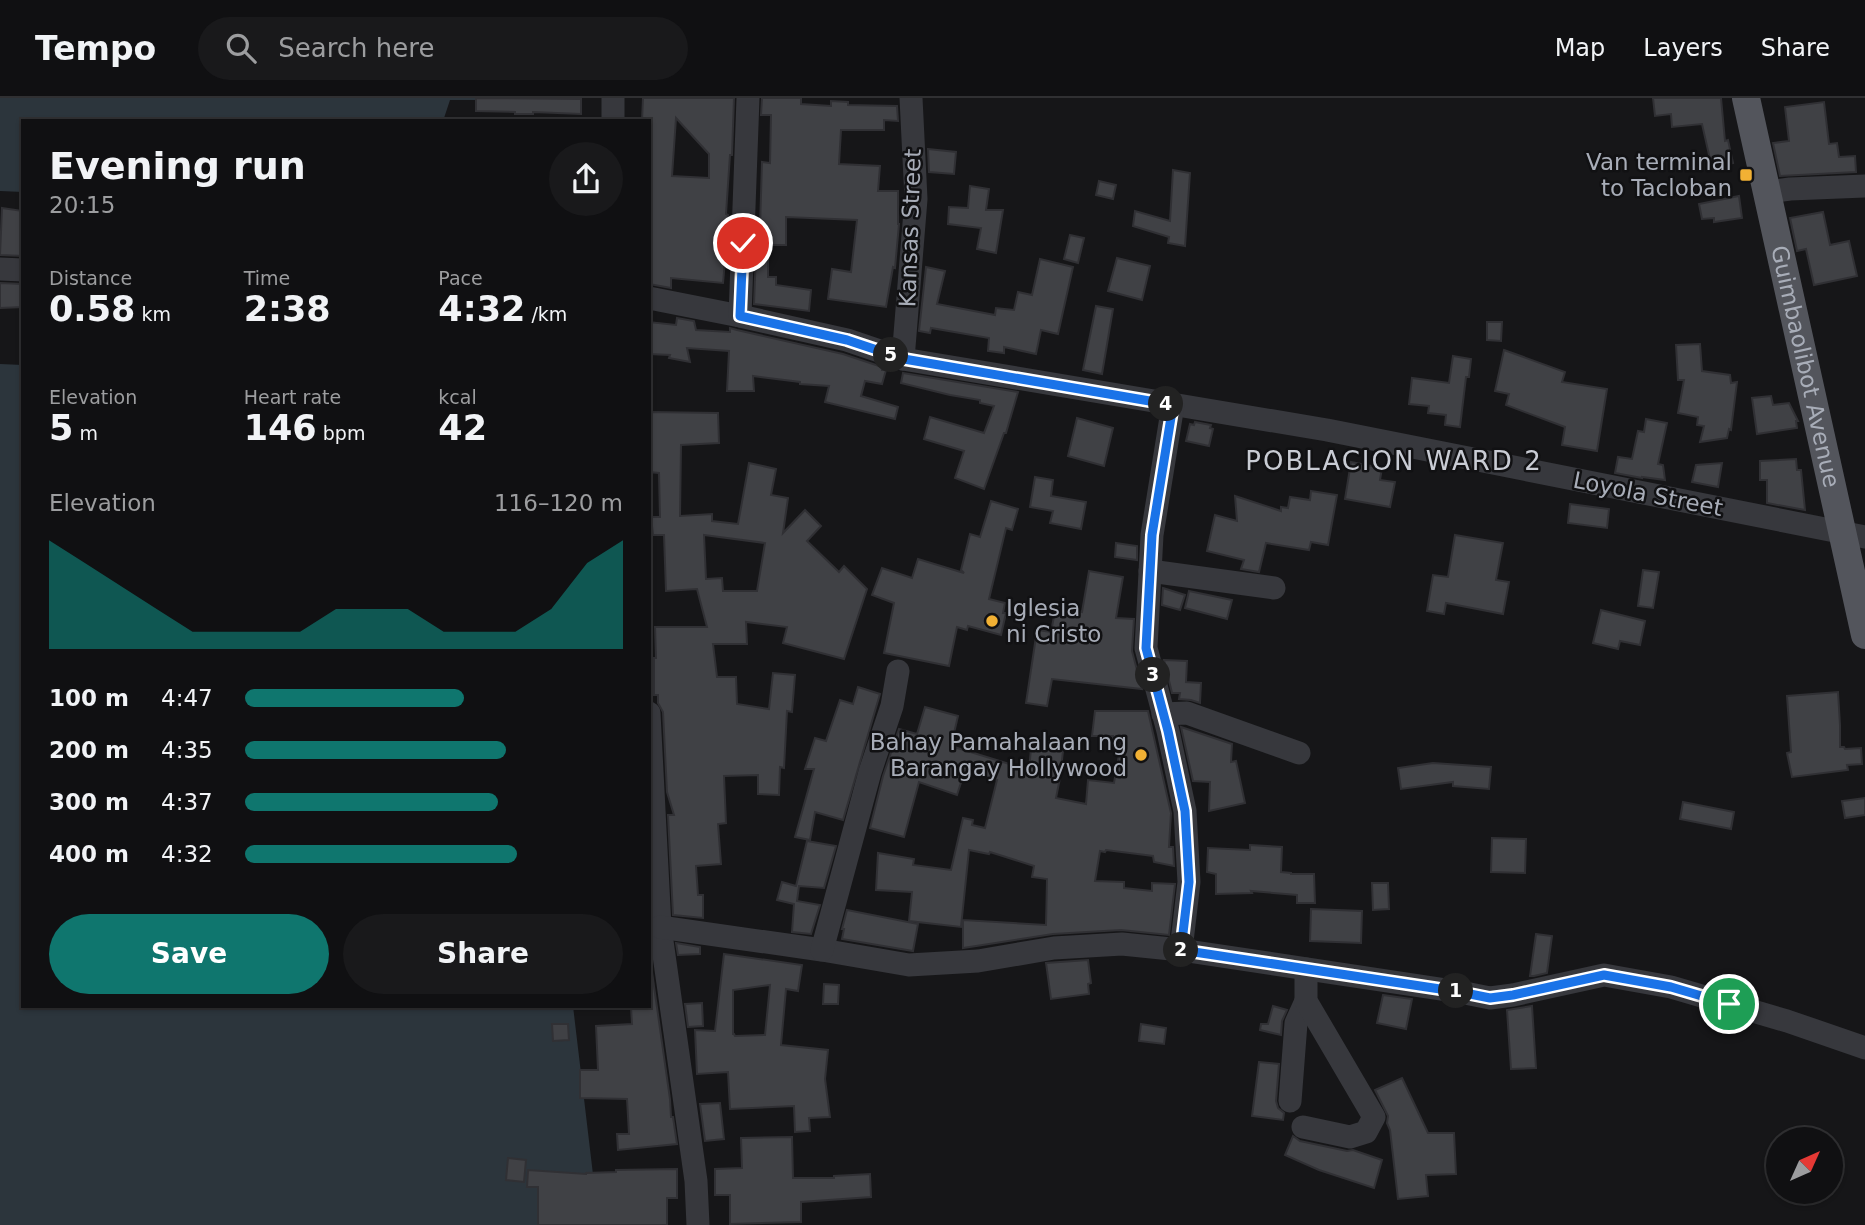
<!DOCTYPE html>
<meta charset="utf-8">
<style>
body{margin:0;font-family:"DejaVu Sans",sans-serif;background:#19191b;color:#f1f3f6;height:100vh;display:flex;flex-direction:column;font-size:26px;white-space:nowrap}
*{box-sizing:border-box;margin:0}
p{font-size:23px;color:#9c9d9f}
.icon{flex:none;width:38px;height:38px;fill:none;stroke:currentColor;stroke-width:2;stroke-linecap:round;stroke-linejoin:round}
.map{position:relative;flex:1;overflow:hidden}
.drawer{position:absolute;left:21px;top:21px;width:630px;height:889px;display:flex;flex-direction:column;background:#101012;border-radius:0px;box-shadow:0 2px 5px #0004,0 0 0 2px #303032}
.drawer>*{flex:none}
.needle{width:46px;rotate:45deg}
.controls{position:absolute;left:1766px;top:1029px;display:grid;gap:14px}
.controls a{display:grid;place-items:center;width:77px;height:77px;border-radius:50%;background:#101012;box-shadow:0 2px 5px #0004,0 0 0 2px #303032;font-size:35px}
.pin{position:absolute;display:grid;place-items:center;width:60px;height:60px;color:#fff;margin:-30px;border:4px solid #fff;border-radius:50%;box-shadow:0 2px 7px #0007}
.km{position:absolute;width:35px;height:35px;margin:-18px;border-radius:50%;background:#222;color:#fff;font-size:19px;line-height:35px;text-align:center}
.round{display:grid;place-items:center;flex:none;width:74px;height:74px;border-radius:37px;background:#19191b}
.summary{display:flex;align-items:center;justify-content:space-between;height:119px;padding:0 28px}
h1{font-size:38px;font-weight:800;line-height:52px}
.metrics{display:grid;grid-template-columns:repeat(3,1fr);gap:10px;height:119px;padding:7px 28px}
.metrics div{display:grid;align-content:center}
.metrics b{font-size:35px;font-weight:800}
.metrics small{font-size:19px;font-weight:400}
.metrics p{font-size:19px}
.chart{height:196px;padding:14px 28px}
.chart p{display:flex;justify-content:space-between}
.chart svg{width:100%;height:126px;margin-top:7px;fill:#0f766e;opacity:.7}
.primary-button{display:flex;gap:14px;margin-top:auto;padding:14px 28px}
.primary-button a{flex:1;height:80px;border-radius:42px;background:#0f766e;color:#fff;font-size:28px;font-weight:800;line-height:80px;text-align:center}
.primary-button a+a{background:#19191b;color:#f1f3f6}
ul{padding:0 28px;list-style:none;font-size:23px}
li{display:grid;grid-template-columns:112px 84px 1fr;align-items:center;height:52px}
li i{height:18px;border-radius:9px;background:#0f766e}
header{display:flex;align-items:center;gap:42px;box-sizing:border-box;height:98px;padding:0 35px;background:#101012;border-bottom:2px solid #303032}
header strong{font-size:33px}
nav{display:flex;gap:38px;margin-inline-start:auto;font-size:24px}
.search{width:490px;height:63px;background:#19191b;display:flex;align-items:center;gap:18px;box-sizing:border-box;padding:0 24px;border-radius:38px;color:#9c9d9f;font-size:26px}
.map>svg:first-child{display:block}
.water{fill:#2c353c}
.building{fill:#404145;stroke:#303034;stroke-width:2;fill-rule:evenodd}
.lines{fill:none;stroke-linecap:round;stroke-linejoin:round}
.minor{stroke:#37383d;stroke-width:23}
.major{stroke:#53555c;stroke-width:28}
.route-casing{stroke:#fff;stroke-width:14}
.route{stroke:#1a73e8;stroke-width:9}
.poi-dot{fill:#f2b134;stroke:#111113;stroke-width:2.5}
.labels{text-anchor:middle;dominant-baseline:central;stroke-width:5;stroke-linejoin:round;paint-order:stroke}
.poi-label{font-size:23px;fill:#a8adb8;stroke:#111113;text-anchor:end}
.street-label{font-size:23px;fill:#a8adb8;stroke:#111113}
.quarter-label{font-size:26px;letter-spacing:2px;fill:#c9ccd4;stroke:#111113}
</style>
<header>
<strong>Tempo</strong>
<div class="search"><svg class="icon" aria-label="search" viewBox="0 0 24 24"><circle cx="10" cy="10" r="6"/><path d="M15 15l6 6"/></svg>Search here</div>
<nav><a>Map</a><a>Layers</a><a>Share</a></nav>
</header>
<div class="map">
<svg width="1865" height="1127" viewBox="0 0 1865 1127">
<rect width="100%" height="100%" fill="#161618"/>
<!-- water -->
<g class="water">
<path d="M0 0H484L485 2H450L443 23H23V94L0 93Z"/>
<path d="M0 266 23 267V908H573L599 1127H0Z"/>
</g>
<!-- building -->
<g class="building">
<path d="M476 0 581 1V16L533 14V16H515V14L476 13Z"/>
<path d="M643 0H734L732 57H730L726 116 728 117 727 128 728 129 723 185 671 180V190L649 186V65L651 35 649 34V23H642ZM676 20 709 56V80L672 78Z"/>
<path d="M762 0H801V6L831 8V3L848 4V7L897 8 898 23 884 22V32H841L839 66 880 68 878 93H898V126H899L895 170 893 169 886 209 828 201 832 171 851 174 857 122 786 119V147H768V179H776V187L811 192 809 213 754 206 757 129H760L762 64 770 65 771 17H761Z"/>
<path d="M1653 0H1721L1725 43 1728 42 1733 65 1712 70 1702 26 1672 29 1671 16 1655 18Z"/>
<path d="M1824 4 1829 46 1837 45 1839 59 1855 58 1856 74 1780 78 1773 45 1789 43 1785 9Z"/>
<path d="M928 51 956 54 954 76 929 74Z"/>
<path d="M1173 72 1190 75 1185 148 1168 145 1169 139 1133 128 1135 113 1170 123Z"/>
<path d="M1099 83 1116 87 1113 101 1096 97Z"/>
<path d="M970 88 989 91 986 112H1003L996 155 977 151 981 130 948 126 949 109 968 110Z"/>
<path d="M1739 98 1742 120 1714 124V120L1702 121 1699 106Z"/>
<path d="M2 110 23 113V158L0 157Z"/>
<path d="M1823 114 1830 147 1849 143 1857 178 1814 187 1806 151 1797 153 1790 120Z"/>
<path d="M1070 137 1084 140 1078 165 1064 161Z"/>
<path d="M1117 160 1150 168 1142 202 1108 193Z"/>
<path d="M1040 161 1073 169 1058 236 1041 232 1036 256 1004 249V255L988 253 989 240 931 230 930 235 919 233 926 169 945 173 937 206 995 217 996 210 1014 212 1018 194 1032 197Z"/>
<path d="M0 185 23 186V209L0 210Z"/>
<path d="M1096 208 1113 211 1102 276 1083 272Z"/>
<path d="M677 220 694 223 696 232 730 234V230L737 232 843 256 882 269V272H886L882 286 865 283 861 298 898 309 895 321 825 304 829 288 800 286V284L753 278 754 293H727L729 253 687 250 690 264 669 260 670 257 649 256V224L676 227Z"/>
<path d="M1487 224H1502L1501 243 1487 242Z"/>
<path d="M1700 246 1702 273 1730 277 1731 285 1737 284 1731 332 1729 331 1727 340 1700 344 1704 328 1697 327 1698 319 1678 315 1684 282H1678L1676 247Z"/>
<path d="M1504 252 1565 274 1562 284 1607 291 1597 353 1562 347 1565 329 1506 307 1509 296 1495 293Z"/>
<path d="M1453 258 1471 261 1469 279H1466L1460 329 1445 327 1446 317 1428 315 1429 308 1409 306 1412 280 1449 285Z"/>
<path d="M903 275 1018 294 1006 335H1004L984 391 955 380 964 353 924 341 930 319 984 335 994 308 980 305V302L950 297 901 285Z"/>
<path d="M1771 298 1773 307 1789 305 1798 323H1796L1797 330 1757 336 1752 300Z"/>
<path d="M649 314 718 315 719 345 681 347 680 418 712 416V423L738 426 749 365 776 371 771 397 788 400 783 435 805 412 821 428 807 443 839 474 844 468 867 491 844 561 783 545 787 529 746 524 747 546H713L717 579H736L737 606 769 611 773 575 795 577 792 614 787 613 784 670 780 669 779 697 758 696V677L724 678 726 725 718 726 721 766 696 768 698 797H703V820L673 817 668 717H674L667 694 663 614 658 605V597H654V560H656L655 529H707L697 491 666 493 664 437H653L651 419H660L659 375 649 374ZM704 437 765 445 757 493H723L722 480 706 481Z"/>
<path d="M1077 320 1113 330 1104 368 1068 358Z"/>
<path d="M1646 321 1667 325 1658 366 1663 367 1665 382 1642 379V380L1615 375 1618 359 1632 361 1638 333 1644 334Z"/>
<path d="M1195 324 1211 327 1210 330 1213 331 1209 348 1186 343 1190 326 1194 327Z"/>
<path d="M1796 361 1797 372H1801L1805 412 1767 405V382H1760V363Z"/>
<path d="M1351 364 1382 370 1380 382 1395 384 1390 409 1345 401Z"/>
<path d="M1722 365 1718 389 1692 384 1696 367Z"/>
<path d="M1035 379 1053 382 1051 398 1086 404 1081 431 1050 425 1053 413 1030 409Z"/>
<path d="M1311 393 1337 397 1328 447 1311 444 1309 452 1266 445 1259 474 1241 471 1244 462 1207 453 1215 417 1237 423 1235 398 1281 413V409L1288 410 1290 399 1310 402Z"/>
<path d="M991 403 1018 411 1012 432 1006 430 989 501 1005 505 1003 515H1006L1001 537 968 528 967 532 957 529 949 568 884 555 894 505 872 497 882 470 912 480 918 461 964 475 961 472 970 436 980 439Z"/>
<path d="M1570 406 1609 411 1607 430 1568 425Z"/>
<path d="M1455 437 1503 445 1496 482 1509 484 1503 516 1446 505 1444 516 1427 513 1433 477 1448 479Z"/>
<path d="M1116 445 1137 448V462L1115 459Z"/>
<path d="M1643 472 1659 474 1653 510 1638 508Z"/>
<path d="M1089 473 1123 479 1116 520 1134 521 1132 553 1142 591 1052 581 1047 608 1026 605 1037 532 1051 534 1056 508 1082 514Z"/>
<path d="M1163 490 1185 497 1180 512 1162 507Z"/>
<path d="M1189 493 1232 502 1227 521 1185 510Z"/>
<path d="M1601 512 1645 523 1640 547 1620 543 1618 551 1593 545Z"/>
<path d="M1164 562 1187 563 1186 584 1201 585 1200 605 1191 602 1179 601 1180 595H1172Z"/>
<path d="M858 589 880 596 843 722 815 714 810 742 795 739 814 671H805L815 640 826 643 840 602 853 606Z"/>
<path d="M1838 594 1840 627V649H1844L1845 651 1861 650 1862 666 1847 667 1848 672 1792 679 1787 655 1791 654 1787 598Z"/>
<path d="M925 609 958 618 951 648 1029 672 1032 640 1064 644 1060 680 1056 700 1086 706 1088 682 1114 685 1122 640H1113V638H1092L1095 613H1148L1171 715 1169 749H1173L1174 768 1154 764 1153 758 1106 752 1105 754 1100 753 1095 783 1124 784V790L1152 793V785L1175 786 1169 837 1121 832 1053 836 963 850V822L1046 827 1047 781 1032 779 1034 768 990 754 989 756 969 752 961 829 909 823 912 794 876 792 878 755 914 761 913 767 951 772 963 720 973 722 972 727 985 730 997 682 965 672 957 697 919 684 904 739 870 730 883 678 899 631 917 636Z"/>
<path d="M1181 629 1232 646 1231 664 1236 663 1245 705 1209 713 1210 684 1193 683Z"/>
<path d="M1433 665 1491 669 1489 691 1453 688V684L1401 691 1398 670Z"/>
<path d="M1865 700V717L1845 720 1842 703Z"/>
<path d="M1683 704 1734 714 1731 731 1680 721Z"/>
<path d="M1492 740 1526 741 1525 775 1491 774Z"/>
<path d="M807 743 836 748 824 790 799 788 797 803 820 807 811 836 792 834 794 806 777 802 782 784 796 788Z"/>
<path d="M1250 747 1282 749 1281 774 1291 775V776H1314L1315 805H1297V797L1251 793 1252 795 1216 796V776L1207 774 1208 750 1250 752Z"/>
<path d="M1372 785H1388L1389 811 1373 812Z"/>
<path d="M1311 811 1362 813 1361 845 1310 843Z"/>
<path d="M847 812 918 826 913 853 842 841 844 831H842Z"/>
<path d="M1536 836 1552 838 1547 875 1534 878H1530Z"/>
<path d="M676 845 700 849V856L678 857Z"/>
<path d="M649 853 670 1001 671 1019H673L677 1046 618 1052 617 1036H629L627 1001 580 1000V972H598L596 928 632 926 631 909 649 908Z"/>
<path d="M724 856 802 867 798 893 786 891 781 947 828 952 825 981 830 1019 809 1020 810 1033 795 1034 794 1008 730 1011 728 974 697 976 695 932 715 933ZM770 887 765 937 735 938 734 936H733V892Z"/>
<path d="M1088 862 1091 885 1088 886 1089 896 1051 901 1046 865Z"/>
<path d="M824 886 839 887 838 906H823Z"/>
<path d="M1383 897 1412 901 1406 931 1377 925Z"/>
<path d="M702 905 703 928 688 929 685 906Z"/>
<path d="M1273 908 1287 912 1282 923 1281 937 1260 932 1261 926H1268Z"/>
<path d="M1532 908 1536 970 1511 971 1507 912Z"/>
<path d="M552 926H568L569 942 553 943Z"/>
<path d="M1141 926 1166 930 1164 946 1139 943Z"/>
<path d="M1259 964 1279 966 1276 1003 1278 1010 1284 1015 1283 1022 1252 1018Z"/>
<path d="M1402 980 1428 1035H1454L1456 1076 1426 1077 1428 1098 1398 1101 1390 1032 1387 1025 1388 1018 1375 992Z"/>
<path d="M720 1005 724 1041 705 1043 700 1006Z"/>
<path d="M1293 1038 1300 1043 1347 1053 1353 1052 1382 1062 1374 1090 1319 1072 1285 1057Z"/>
<path d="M792 1039 793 1080H834V1078L870 1076 871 1099 801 1104V1124L730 1126V1097H715V1071L742 1070 741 1040Z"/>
<path d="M508 1060 526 1062 524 1084 506 1082Z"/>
<path d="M677 1071V1100H667V1127H538V1089H527L528 1072 586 1076V1075L616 1074V1072Z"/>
</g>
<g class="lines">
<!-- minor -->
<g class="minor">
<path d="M613 0V23"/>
<path d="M1768 94 1790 91 1865 88"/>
<path d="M0 171 23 172"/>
<path d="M649 200 740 218 847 242 903 261 1327 332 1865 439"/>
<path d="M740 218 748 0"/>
<path d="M903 261 916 101 911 0"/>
<path d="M1173 307 1152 437 1146 550 1168 633 1185 713 1189 784 1181 852"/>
<path d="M1150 473 1274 490"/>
<path d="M649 615 660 829 696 1083 698 1127"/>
<path d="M1163 616 1187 615 1299 655"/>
<path d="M660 829 822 852 909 867 978 863 1054 850 1122 846 1181 852 1460 894 1490 900 1513 897 1604 877 1671 889 1787 923 1865 950"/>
<path d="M822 852 870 674 892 608 898 573"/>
<path d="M1290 1003 1296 925 1306 903"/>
<path d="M1303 1029 1350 1039 1366 1034 1374 1019 1306 903V871"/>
</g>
<!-- major -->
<path class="major" id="s1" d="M1746 0 1865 537"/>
</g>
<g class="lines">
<!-- route casing -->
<g class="route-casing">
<path id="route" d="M743 145 740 218 847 242 904 261 1173 307 1152 437 1146 550 1168 633 1185 713 1189 784 1181 852 1460 894 1490 900 1513 897 1604 877 1671 889 1729 906"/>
</g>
<!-- route -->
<use href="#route" class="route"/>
</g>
<!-- markers -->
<g class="poi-dot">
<rect x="1739" y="70" width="14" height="14" rx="3.5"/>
<circle cx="992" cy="523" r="7"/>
<circle cx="1141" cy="657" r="7"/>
</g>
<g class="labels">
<!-- poi labels -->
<g class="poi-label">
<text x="1732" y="64">Van terminal<tspan x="1732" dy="26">to Tacloban</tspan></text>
<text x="1006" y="510" text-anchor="start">Iglesia<tspan x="1006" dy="26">ni Cristo</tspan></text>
<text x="1127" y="644">Bahay Pamahalaan ng<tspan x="1127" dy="26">Barangay Hollywood</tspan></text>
</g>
<!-- street labels -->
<g class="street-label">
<text transform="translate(910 130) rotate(-88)">Kansas Street</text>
<text stroke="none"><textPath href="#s1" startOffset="275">Guimbaolibot Avenue</textPath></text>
<text transform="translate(1648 396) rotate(11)">Loyola Street</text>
</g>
<!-- quarter labels -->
<g class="quarter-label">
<text x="1394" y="363">POBLACION WARD 2</text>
</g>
</g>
</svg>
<div class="controls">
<a><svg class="needle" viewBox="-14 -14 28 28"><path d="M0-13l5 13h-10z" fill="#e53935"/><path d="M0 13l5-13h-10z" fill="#9c9d9f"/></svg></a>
</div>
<div class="pin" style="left:1729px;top:906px;background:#1e9e55"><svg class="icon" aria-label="arrive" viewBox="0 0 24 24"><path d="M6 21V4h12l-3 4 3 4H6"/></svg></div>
<div class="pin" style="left:743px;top:145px;background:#d93025"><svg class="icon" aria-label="check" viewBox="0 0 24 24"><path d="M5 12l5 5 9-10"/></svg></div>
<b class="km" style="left:1456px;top:893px">1</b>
<b class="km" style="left:1181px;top:852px">2</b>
<b class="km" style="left:1153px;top:577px">3</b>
<b class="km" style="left:1166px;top:306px">4</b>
<b class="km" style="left:891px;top:257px">5</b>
<section class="drawer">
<div class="summary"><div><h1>Evening run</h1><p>20:15</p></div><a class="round"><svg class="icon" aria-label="share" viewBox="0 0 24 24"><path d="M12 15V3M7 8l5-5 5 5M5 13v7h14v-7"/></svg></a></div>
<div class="metrics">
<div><p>Distance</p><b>0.58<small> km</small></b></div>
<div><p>Time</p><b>2:38</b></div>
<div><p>Pace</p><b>4:32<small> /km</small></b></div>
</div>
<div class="metrics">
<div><p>Elevation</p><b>5<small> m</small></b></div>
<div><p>Heart rate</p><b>146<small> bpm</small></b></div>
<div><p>kcal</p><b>42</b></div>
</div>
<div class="chart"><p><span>Elevation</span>116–120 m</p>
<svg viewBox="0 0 160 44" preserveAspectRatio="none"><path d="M0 44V6L10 14L20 22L30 30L40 38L50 38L60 38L70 38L80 30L90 30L100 30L110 38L120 38L130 38L140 30L150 14L160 6V44z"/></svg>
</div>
<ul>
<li><b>100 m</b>4:47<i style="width:58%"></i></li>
<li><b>200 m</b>4:35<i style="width:69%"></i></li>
<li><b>300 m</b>4:37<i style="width:67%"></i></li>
<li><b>400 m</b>4:32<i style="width:72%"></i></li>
</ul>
<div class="primary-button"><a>Save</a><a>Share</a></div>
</section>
</div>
